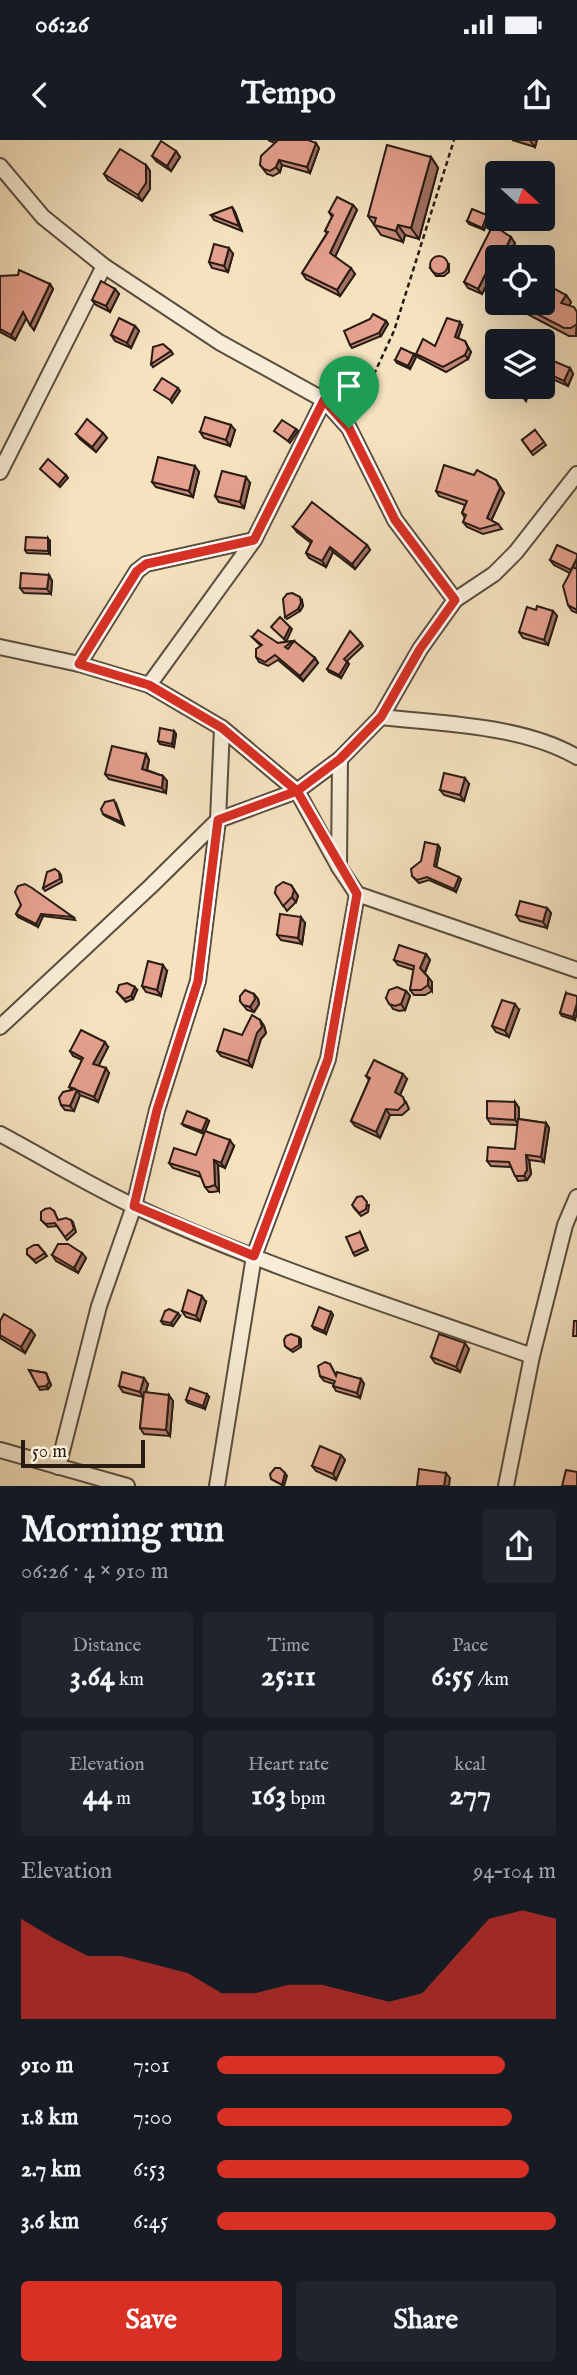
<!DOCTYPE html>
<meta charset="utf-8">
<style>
body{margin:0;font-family:"IM FELL English",serif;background:#20242c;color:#f1f3f6;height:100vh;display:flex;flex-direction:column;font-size:26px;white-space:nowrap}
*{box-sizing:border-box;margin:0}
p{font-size:23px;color:#9ea1a6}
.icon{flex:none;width:38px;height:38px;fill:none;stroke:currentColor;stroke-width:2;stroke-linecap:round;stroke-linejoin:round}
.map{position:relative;height:1346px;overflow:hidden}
.details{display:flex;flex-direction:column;background:#171b24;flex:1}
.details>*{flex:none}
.needle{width:46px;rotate:111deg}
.tools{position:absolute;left:485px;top:21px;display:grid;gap:14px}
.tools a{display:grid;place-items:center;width:70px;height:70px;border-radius:7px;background:#171b24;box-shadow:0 7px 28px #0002;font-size:35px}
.scale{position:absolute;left:21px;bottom:18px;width:124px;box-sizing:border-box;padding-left:7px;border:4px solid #271b14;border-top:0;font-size:19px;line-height:24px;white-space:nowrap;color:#271b14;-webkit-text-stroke:5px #f8edd6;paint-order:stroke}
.pin{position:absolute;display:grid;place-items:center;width:60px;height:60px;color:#fff;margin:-72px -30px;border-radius:50% 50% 50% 0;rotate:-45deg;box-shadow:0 0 7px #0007}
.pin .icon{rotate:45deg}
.round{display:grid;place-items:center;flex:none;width:74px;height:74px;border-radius:7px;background:#20242c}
.overview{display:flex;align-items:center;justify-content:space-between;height:119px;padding:0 21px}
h1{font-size:38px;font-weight:700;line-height:52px}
.stats{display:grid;grid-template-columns:repeat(3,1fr);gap:10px;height:119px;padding:7px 21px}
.stats div{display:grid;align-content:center;border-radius:7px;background:#20242c;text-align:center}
.stats b{font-size:30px;font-weight:700}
.stats small{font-size:19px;font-weight:400}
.stats p{font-size:19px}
.chart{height:196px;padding:14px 21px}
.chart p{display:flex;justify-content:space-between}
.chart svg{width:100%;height:126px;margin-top:7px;fill:#d93025;opacity:.7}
.button{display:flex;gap:14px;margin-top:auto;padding:14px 21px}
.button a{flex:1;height:80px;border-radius:7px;background:#d93025;color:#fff;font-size:28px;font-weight:700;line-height:80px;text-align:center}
.button a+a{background:#20242c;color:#f1f3f6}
ul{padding:0 21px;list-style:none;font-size:23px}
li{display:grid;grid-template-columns:112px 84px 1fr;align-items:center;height:52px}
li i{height:18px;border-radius:9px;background:#d93025}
.status{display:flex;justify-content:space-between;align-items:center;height:49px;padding:0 35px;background:#171b24;direction:ltr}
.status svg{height:19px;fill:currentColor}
header{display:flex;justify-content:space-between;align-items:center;height:91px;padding:0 21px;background:#171b24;font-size:32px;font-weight:700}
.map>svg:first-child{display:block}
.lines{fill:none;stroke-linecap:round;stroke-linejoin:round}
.street-casing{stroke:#5a4d3f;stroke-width:18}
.path{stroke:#271b14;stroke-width:2.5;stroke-dasharray:5 3.5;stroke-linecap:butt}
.street{stroke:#f8edd6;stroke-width:14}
.wall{fill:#c58a7a;stroke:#271b14;stroke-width:2}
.shaded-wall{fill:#a07063;stroke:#271b14;stroke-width:2}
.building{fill:#e5a08e;stroke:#271b14;stroke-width:2}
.route-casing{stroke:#fff;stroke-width:14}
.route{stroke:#d93025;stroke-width:9}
</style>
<div class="status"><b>06:26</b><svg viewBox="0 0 49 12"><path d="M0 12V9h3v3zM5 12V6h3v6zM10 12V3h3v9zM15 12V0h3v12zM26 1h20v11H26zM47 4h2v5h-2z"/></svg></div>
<header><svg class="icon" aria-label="back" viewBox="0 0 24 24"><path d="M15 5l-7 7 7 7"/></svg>Tempo<svg class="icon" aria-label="share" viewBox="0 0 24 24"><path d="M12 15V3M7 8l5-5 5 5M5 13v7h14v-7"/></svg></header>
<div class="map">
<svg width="577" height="1346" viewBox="0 0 577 1346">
<rect width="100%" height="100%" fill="#f5e3c0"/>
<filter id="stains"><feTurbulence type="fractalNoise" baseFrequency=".00286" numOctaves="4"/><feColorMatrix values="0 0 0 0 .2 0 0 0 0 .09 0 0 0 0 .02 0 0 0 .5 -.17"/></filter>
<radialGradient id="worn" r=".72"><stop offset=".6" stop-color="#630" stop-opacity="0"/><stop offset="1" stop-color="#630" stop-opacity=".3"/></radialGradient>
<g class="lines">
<!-- street casing -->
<g class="street-casing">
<g id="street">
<path d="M0 26 43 77 104 126 219 202 324 260 349 288 395 380 455 460"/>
<path d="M0 332 104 126"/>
<path d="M0 507 79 524 149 545 222 588 297 651 339 727"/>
<path d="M79 524 137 431 146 424 254 400"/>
<path d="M149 545 254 400 324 260"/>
<path d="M381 577C443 584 522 585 577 617"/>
<path d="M340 619 339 727 357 754 577 830"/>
<path d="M0 887 151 746 218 680 297 651 340 619 381 577 420 509 455 460 494 434 516 412 577 334"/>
<path d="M0 994C45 1018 89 1045 136 1067 263 1126 400 1169 532 1216"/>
<path d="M0 1310 127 1346"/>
<path d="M58 1327 99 1166 134 1066 157 970 198 841 218 680 222 588"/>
<path d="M217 1346 254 1116 328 919 357 754"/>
<path d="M506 1346 532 1216 565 1085 577 1057"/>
</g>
</g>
<!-- path -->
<path class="path" d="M356 273 394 191 454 0"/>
<!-- street -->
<use href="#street" class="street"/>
</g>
<!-- wall -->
<g class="wall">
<path d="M268 0H308L319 8 310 33 282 25 280 32 273 36 267 34 260 25 275 3Z"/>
<path d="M512 0H537L535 7Z"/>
<path d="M176 11 180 17 171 31 156 21 152 16Z"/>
<path d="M431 17 438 28 419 99 405 95 403 102 381 95 368 76Z"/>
<path d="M146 25 150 31V49L142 61 108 40 104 34Z"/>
<path d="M353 65 357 70 335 117 355 134 340 156 306 139 302 133 327 93 325 91 332 77 329 72Z"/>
<path d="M232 67 235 72 242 91 214 80 211 75Z"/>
<path d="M487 75 489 78 484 90 469 84 467 81Z"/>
<path d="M515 103 508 117H497V130L495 129 482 154 468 148 464 142Z"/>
<path d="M233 114 228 132 212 128 209 122Z"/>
<path d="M449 124V132L444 136H436L430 128Z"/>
<path d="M0 136 50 144 53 149 34 190 26 178 15 200 0 192Z"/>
<path d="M115 149 119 154 110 172 96 165 92 160Z"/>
<path d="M566 155 571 162 569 166 577 172 576 196H569L512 166 510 163H542Z"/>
<path d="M386 181 388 184 381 196 352 208 350 205Z"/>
<path d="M135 186 139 191 131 208 115 201 111 195Z"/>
<path d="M462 186 458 198 471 212 468 219 446 232 419 218 416 214 435 206Z"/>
<path d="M171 211 173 214 153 227 151 224Z"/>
<path d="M414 214 416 217 410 229 397 223 395 220Z"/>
<path d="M542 221 570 228 573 234 568 246 543 235Z"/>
<path d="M497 226V247H531L526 261 519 252 509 248 495 249 491 243Z"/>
<path d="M235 290 230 306 204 298 200 292Z"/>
<path d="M535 290 546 305 533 315 522 300Z"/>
<path d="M103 293 107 298 96 312 80 299 76 294Z"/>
<path d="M199 332 193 357 156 347 152 342Z"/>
<path d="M474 335 496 340 504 353 491 381 498 384 502 389 483 394 467 387 463 382 465 378 462 373 465 365 439 356 436 351Z"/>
<path d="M250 343 244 368 219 362 215 356Z"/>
<path d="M293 387 367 405 370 410 355 429 333 412 326 427 309 418 306 413 311 403 297 392Z"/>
<path d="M50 401V414L27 413 25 410Z"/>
<path d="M577 414V473L572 471 568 465 570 433 554 425 550 420Z"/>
<path d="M49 435 52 441 51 454 24 453 20 448Z"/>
<path d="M302 460 303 466 300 471 287 479 285 477Z"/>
<path d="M553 471 557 476 548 505 523 498 519 492Z"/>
<path d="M252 497 278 503 293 501 315 518 318 523 303 541 278 520 268 526 259 522 256 517 261 506Z"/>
<path d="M361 503 363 506 347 521 349 524 341 538 329 532 327 529Z"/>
<path d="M174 591 176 594 174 607 160 604 158 601Z"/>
<path d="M146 614 149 620 147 630 163 636 167 641 166 653 109 639 105 634Z"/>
<path d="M469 644 464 661 444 655 440 650Z"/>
<path d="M116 663 124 685 105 676 103 674Z"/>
<path d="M438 705 440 708 436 727 461 739 456 752 429 740 419 743 412 736Z"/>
<path d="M59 732 61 735 62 742 45 751 43 748Z"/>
<path d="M291 745 298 756 296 762 287 771 275 753Z"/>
<path d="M21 765 73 777 75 780 43 776 38 787 18 777 16 774Z"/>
<path d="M547 768 551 773 547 788 520 781 516 775Z"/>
<path d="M305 783 302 804 281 800 277 795Z"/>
<path d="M426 814 430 820 425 833 432 842V851L425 855H414L410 850 414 830 398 825 394 820Z"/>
<path d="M167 831 161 856 146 852 142 846Z"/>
<path d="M137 850 133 859 126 862 117 852Z"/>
<path d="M406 851 410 856 405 870 399 871 393 869 386 858Z"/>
<path d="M566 853 575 880 562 876 560 873Z"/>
<path d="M254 854 258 859 259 864 254 872 247 870 240 861Z"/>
<path d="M519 870 509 897 496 892 492 886Z"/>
<path d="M260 880 264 886 266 893 261 899 252 927 221 916 217 911 242 895Z"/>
<path d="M108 907 98 926 109 933 98 962 80 955 74 971 65 970 61 965 72 950 69 947 82 920 73 916 70 911Z"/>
<path d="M366 936 407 939 400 955 406 962 409 969 402 975H390L380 998 355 986 351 981 369 940Z"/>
<path d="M515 962 519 968V979L546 983 549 988 544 1022 529 1020 531 1034 527 1040 518 1041 511 1027 491 1026 487 1021 515 1009 518 985 491 984 487 978Z"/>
<path d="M209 981 204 994 184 986 182 984Z"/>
<path d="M234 1006 225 1028 218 1025 219 1051 213 1052H209L205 1047 201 1037 173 1028 169 1023Z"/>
<path d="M369 1065 368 1072 361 1076 354 1068Z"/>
<path d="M54 1071 58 1080H71L73 1082 76 1092 67 1100 57 1086 48 1087 41 1080Z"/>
<path d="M360 1092 368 1110 355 1116 353 1113Z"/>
<path d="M38 1105 47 1116 36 1123 27 1114Z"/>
<path d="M82 1113 86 1118 78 1133 56 1121 52 1115Z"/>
<path d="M206 1162 200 1181 186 1177 182 1171Z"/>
<path d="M331 1172 333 1175 326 1194 314 1189 312 1186Z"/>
<path d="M180 1176 173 1186 163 1184 161 1181Z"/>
<path d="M0 1181 31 1190 35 1195 25 1213 0 1198Z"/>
<path d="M299 1197 301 1199V1207L293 1212 287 1208 285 1206Z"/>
<path d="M469 1209 460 1232 435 1223 431 1217Z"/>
<path d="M330 1224 336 1235 361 1239 364 1244 360 1258 336 1251 333 1246 334 1244 324 1241 320 1236Z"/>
<path d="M29 1230 46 1233 51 1245 48 1249 40 1250Z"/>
<path d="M148 1244 146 1252 173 1261 170 1296 144 1294 140 1288 143 1257 123 1252 119 1246Z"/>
<path d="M209 1257 205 1269 188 1263 186 1260Z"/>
<path d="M341 1315 345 1320 336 1340 316 1331 312 1326Z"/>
</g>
<!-- shaded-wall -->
<g class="shaded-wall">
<path d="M531 0H537L535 7 531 2Z"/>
<path d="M316 3 319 8 310 33 307 27Z"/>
<path d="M176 11 180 17 171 31 167 26Z"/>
<path d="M431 17 438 28 419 99 411 88Z"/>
<path d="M279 20 282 25 280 32 276 27Z"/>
<path d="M146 25 150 31V49L142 61 138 55Z"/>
<path d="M353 65 357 70 334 119 330 113Z"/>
<path d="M232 67 235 72 242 91 239 86Z"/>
<path d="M487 75 489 78 484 90 482 88Z"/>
<path d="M398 85 405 95 403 102 396 91Z"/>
<path d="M511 97 515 103 508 117H502Z"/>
<path d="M229 108 233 114 228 132 224 126Z"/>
<path d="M491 123 495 129 482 154 478 149Z"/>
<path d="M351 128 355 134 340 156 337 150Z"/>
<path d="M50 144 53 149 34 190 30 185Z"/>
<path d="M115 149 119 154 110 172 106 166Z"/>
<path d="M566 155 571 162 567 170 561 163Z"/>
<path d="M23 172 27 177 15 200 11 195Z"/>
<path d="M386 181 388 184 381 196 379 193Z"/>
<path d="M460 182 462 186 457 201 455 197Z"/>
<path d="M135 186 139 191 131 208 127 203Z"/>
<path d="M465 201 471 212 468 219 465 215Z"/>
<path d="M414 214 416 217 410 229 408 226Z"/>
<path d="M570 228 573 234 568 246 564 241Z"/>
<path d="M525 247H531L526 261 522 256Z"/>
<path d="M178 248 180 251 172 263 170 260Z"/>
<path d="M231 285 235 290 230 306 226 300Z"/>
<path d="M296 289 298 291 290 303 288 301Z"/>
<path d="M103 293 107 298 96 312 92 307Z"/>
<path d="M195 326 199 332 193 357 189 351Z"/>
<path d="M66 335 68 338 60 347 58 345Z"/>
<path d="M246 337 250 343 244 368 240 362Z"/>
<path d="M500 348 504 353 490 383 487 378Z"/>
<path d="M48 398 50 401V414L48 411Z"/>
<path d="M367 405 370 410 355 429 352 424Z"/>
<path d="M330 407 333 412 326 427 322 421Z"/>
<path d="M577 418V432L571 430Z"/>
<path d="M49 435 52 441 51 454 47 449Z"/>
<path d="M300 457 303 466 300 471 298 469Z"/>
<path d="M553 471 557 476 548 505 544 500Z"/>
<path d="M290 487 292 489 286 502 284 499Z"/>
<path d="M315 518 318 523 303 541 300 536Z"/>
<path d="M347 522 349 524 341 538 339 535Z"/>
<path d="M174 591 176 594 174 607 172 604Z"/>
<path d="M146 614 149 620 146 634 142 629Z"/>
<path d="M163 636 167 641 166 653 162 648Z"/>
<path d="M465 638 469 644 464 661 460 655Z"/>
<path d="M438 705 440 708 436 729 434 726Z"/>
<path d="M459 737 461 739 456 752 454 749Z"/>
<path d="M291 745 298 756 296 762 292 757Z"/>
<path d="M547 768 551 773 547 788 543 782Z"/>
<path d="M41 774 43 776 38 787 36 784Z"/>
<path d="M301 777 305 783 302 804 298 798Z"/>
<path d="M426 814 430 820 424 834 420 828Z"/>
<path d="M163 825 167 831 161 856 157 850Z"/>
<path d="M428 837 432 842V851L428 845Z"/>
<path d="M135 847 137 850 133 859 131 856Z"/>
<path d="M406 851 410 856 405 870 401 864Z"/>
<path d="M254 854 258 859 259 864 254 872 250 867Z"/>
<path d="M577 863V873L575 880 573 877Z"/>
<path d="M515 864 519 870 509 897 505 891Z"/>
<path d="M260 880 264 886 266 893 261 899 252 927 248 921Z"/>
<path d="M105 902 108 907 97 929 93 924Z"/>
<path d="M106 928 109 933 98 962 94 957Z"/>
<path d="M403 934 407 939 399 957 395 952Z"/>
<path d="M77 950 80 955 74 971 70 966Z"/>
<path d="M515 962 519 968V985L515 980Z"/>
<path d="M386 969 390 975 380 998 376 992Z"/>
<path d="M207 979 209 981 204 994 202 991Z"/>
<path d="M546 983 549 988 544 1022 541 1017Z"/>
<path d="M230 1000 234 1006 225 1028 221 1023Z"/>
<path d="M526 1015 529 1020 531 1034 527 1040 524 1036Z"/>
<path d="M214 1020 218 1025 219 1051 215 1045Z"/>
<path d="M82 1113 86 1118 78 1133 74 1128Z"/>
<path d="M202 1156 206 1162 200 1181 196 1176Z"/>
<path d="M331 1172 333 1175 326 1194 324 1191Z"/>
<path d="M178 1173 180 1176 173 1186 171 1183Z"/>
<path d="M31 1190 35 1195 25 1213 21 1207Z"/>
<path d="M465 1203 469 1209 460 1232 456 1227Z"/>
<path d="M46 1233 51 1245 48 1249 46 1246Z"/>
<path d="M144 1238 148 1244 144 1258 140 1252Z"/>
<path d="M361 1239 364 1244 360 1258 357 1253Z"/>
<path d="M207 1254 209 1257 205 1269 203 1266Z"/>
<path d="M169 1255 173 1261 170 1296 166 1290Z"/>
<path d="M341 1315 345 1320 336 1340 333 1334Z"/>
<path d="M285 1333 287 1336 284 1346H283L282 1345Z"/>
<path d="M446 1333 450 1338 449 1346H444Z"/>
</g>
<!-- building -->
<g class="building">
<path d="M275 0H308L316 3 307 27 279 20 276 27 270 31 264 29 260 25 261 16 277 1Z"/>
<path d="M161 1 176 11 167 26 152 16Z"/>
<path d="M387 5 431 17 411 88 398 85 396 91 374 85 376 78 368 76Z"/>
<path d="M120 9 146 25V43L138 55 104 34Z"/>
<path d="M337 57 353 65 330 113 351 128 337 150 302 133 328 92 325 91 333 75 329 72Z"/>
<path d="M232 67 239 86 211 75Z"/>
<path d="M472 69 487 75 482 88 467 81Z"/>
<path d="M493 85 511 97 502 117H497V126L491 123 478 149 464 142Z"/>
<path d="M214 104 229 108 224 126 209 122Z"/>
<circle cx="439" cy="125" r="9"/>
<path d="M19 130 50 144 30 185 23 172 11 195 0 189V136L18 135Z"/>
<path d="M101 141 115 149 106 166 92 160Z"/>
<path d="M542 142 566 155 561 163 574 167 577 172V184L571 188H564L516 163H542Z"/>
<path d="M373 174 386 181 379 193 350 205 344 191 370 179Z"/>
<path d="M119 178 135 186 127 203 111 195Z"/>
<path d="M447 178 460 182 455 197 465 201 468 208 465 215 443 227 416 214 423 199 435 206Z"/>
<path d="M163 204 171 211 151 224 153 207Z"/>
<path d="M401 208 414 214 408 226 395 220Z"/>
<path d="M544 217 570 228 564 241 542 231V221Z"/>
<path d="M497 226V243H491Z"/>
<path d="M162 238 178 248 170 260 154 250Z"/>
<path d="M515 247H525L522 256Z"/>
<path d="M205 277 231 285 226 300 200 292Z"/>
<path d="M87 279 103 293 92 307 76 294Z"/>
<path d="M282 280 296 289 288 301 274 291Z"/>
<path d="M535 290 544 302 531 312 522 300Z"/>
<path d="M158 317 195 326 189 351 152 342Z"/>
<path d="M48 319 66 335 58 345 40 329Z"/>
<path d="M444 325 474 335 477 330 496 340 500 348 487 378 498 384 480 389 463 382 466 375 462 373 467 361 436 351Z"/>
<path d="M222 331 246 337 240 362 215 356Z"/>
<path d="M312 362 367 405 352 424 330 407 322 421 306 413 312 401 293 387Z"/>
<path d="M26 397 48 398V411L25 410Z"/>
<path d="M557 405 577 414V418L571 430 550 420Z"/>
<path d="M573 427 577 429V470L568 465 563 446Z"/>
<path d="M21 433 49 435 47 449 20 448Z"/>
<path d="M292 453 300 457 301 463 298 469 285 477 283 459 287 454Z"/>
<path d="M537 466 553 471 544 500 519 492 527 467 536 470Z"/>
<path d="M280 477 290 487 284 499 271 487Z"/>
<path d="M258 490 278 503 293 501 285 507 288 509 294 501 315 518 300 536 275 515 265 522 256 517V509L262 505 252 497Z"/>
<path d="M350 491 361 503 344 519 347 522 339 535 327 529Z"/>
<path d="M160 588 174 591 172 604 158 601Z"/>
<path d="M112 606 146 614 142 629 163 636 162 648 105 634Z"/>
<path d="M444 633 465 638 460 655 440 650Z"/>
<path d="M114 660 122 682 103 674 101 669 105 662Z"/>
<path d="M425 702 438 705 434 726 459 737 454 749 427 737 417 740 412 736 411 729 421 721Z"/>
<path d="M55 729 59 732 60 739 43 748 47 732Z"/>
<path d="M283 742 291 745 294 750 292 757 283 766 275 753 276 747Z"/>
<path d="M25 744 32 748 73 777 41 774 36 784 16 774 21 765 15 752 18 746Z"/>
<path d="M520 761 547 768 543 782 516 775Z"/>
<path d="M280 774 301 777 298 798 277 795Z"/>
<path d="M399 805 426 814 420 828 428 837V845L421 850H410L414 826 394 820Z"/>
<path d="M148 821 163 825 157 850 142 846Z"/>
<path d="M127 843 135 847 131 856 124 859 117 852 119 845Z"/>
<path d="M397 847 406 851 401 864 395 866 389 864 386 858 389 850Z"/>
<path d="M245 850 254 854 255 859 250 867 243 865 240 861V856Z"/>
<path d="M566 853 577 856V863L573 877 560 873Z"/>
<path d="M502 860 515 864 505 891 492 886Z"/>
<path d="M252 875 260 880 262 887 257 893 248 921 217 911 224 889 242 895Z"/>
<path d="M81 890 105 902 93 924 106 928 94 957 77 950 70 966 61 965 59 958 63 952 76 949 69 947 83 918 70 911Z"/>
<path d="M374 920 403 934 395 952 403 957 405 963 398 970 386 969 376 992 351 981 370 938 366 936Z"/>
<path d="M487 961 515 962V980L487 978Z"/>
<path d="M187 971 207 979 202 991 182 984Z"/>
<path d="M518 979 546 983 541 1017 526 1015 527 1030 524 1036H515L509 1022 487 1021 488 1007 515 1009Z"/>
<path d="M205 991 230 1000 221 1023 214 1020 215 1045 209 1047H205L199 1032 169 1023 174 1008 196 1015Z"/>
<path d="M362 1056 367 1062 366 1069 359 1073 352 1065 357 1057Z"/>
<path d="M50 1068 54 1071 58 1080 66 1078 71 1080 74 1089 65 1097 55 1083 46 1084 41 1080V1072L45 1069Z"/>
<path d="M360 1092 366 1107 353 1113 346 1097Z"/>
<path d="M58 1104H68L82 1113 74 1128 52 1115Z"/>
<path d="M34 1105H38L45 1113 34 1120 27 1114V1109Z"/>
<path d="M188 1150 202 1156 196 1176 182 1171Z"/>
<path d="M319 1167 331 1172 324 1191 312 1186Z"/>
<path d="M169 1169 178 1173 171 1183 161 1181 165 1171Z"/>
<path d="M4 1174 31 1190 21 1207 0 1195V1181Z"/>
<path d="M574 1181H577V1196H573Z"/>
<path d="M291 1194 299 1197V1205L291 1210 285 1206 284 1200 286 1196Z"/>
<path d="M439 1194 465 1203 456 1227 431 1217Z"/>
<path d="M325 1222 330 1224 336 1236 337 1232 361 1239 357 1253 333 1246 335 1241 320 1236 318 1226Z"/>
<path d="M29 1230 46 1233 49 1242 46 1246 38 1247Z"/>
<path d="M122 1232 144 1238 140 1252 119 1246Z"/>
<path d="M190 1248 207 1254 203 1266 186 1260Z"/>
<path d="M144 1252 169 1255 166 1290 140 1288Z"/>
<path d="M320 1306 341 1315 333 1334 312 1326Z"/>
<path d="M275 1328H280L285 1333 282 1345 271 1339 270 1334Z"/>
<path d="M419 1329 446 1333 444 1346H417Z"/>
<path d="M566 1330 577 1332V1346H562Z"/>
</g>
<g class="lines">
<!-- route casing -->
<g class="route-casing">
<path id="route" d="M349 288 324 260 254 400 146 424 137 431 79 524 149 545 222 588 297 651 357 754 328 919 254 1116 134 1066 157 970 198 841 218 680 297 651 340 619 381 577 420 509 455 460 395 380 349 288"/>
</g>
<!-- route -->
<use href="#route" class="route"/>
</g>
<rect width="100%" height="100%" filter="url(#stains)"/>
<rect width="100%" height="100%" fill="url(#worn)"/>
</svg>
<div class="tools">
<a><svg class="needle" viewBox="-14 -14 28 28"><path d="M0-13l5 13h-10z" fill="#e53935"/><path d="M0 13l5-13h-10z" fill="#9ea1a6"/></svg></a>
<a><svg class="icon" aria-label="locate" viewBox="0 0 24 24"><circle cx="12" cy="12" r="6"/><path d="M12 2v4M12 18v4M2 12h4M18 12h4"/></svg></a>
<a><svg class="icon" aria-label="layers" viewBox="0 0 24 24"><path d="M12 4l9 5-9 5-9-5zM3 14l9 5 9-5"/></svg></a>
</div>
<div class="scale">50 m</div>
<div class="pin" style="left:349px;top:288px;background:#1e9e55"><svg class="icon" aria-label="arrive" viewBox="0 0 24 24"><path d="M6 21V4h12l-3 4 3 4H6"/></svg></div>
</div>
<section class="details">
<div class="overview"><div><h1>Morning run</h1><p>06:26 · 4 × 910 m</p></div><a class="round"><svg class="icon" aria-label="share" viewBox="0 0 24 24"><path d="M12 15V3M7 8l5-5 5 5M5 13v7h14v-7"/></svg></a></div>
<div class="stats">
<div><p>Distance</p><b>3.64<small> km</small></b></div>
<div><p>Time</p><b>25:11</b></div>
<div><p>Pace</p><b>6:55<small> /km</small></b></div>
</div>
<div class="stats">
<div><p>Elevation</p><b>44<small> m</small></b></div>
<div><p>Heart rate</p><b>163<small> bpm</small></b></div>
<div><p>kcal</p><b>277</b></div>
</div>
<div class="chart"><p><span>Elevation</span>94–104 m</p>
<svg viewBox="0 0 160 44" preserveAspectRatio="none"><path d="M0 44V9L10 16L20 22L30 22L40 25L50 28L60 35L70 35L80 32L90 32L100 35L110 38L120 35L130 22L140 9L150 6L160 9V44z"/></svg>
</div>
<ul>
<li><b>910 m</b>7:01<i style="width:85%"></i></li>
<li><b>1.8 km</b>7:00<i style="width:87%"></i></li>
<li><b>2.7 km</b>6:53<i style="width:92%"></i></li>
<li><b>3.6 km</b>6:45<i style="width:100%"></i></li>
</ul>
<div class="button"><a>Save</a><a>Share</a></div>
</section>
